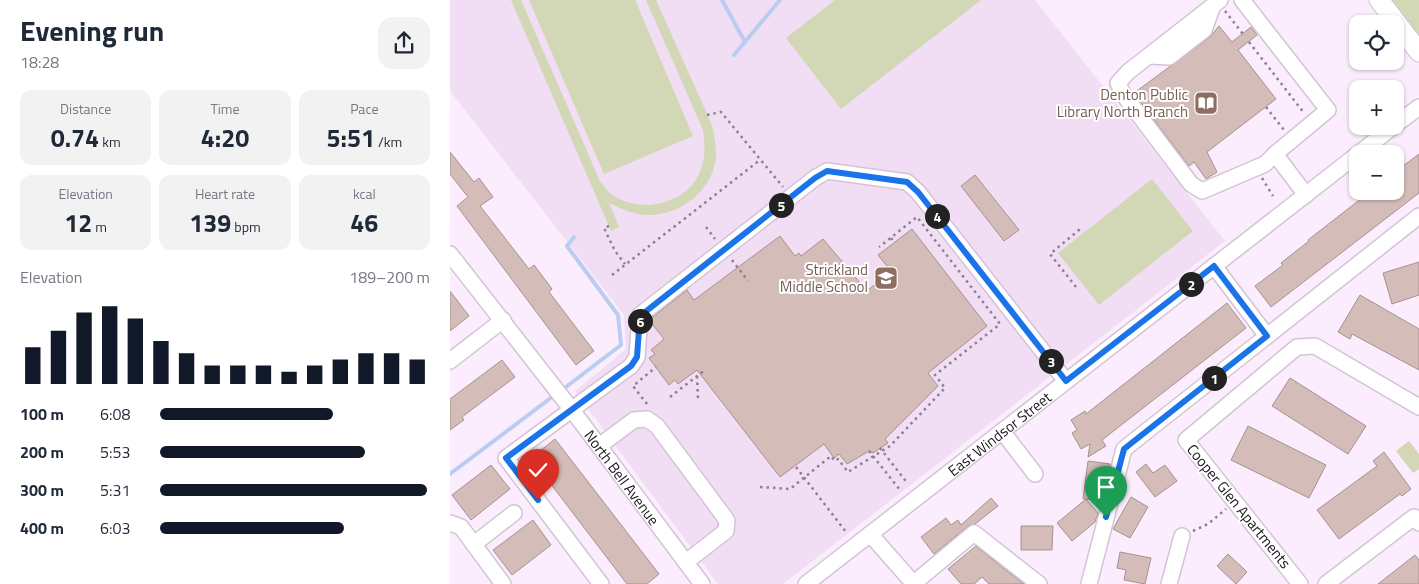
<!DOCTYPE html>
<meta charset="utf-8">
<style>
body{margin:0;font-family:"Titillium Web",sans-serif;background:#f2f2f3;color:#1f2937;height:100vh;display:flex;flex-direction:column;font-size:19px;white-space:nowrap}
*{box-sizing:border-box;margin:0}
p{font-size:16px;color:#747a83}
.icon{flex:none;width:28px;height:28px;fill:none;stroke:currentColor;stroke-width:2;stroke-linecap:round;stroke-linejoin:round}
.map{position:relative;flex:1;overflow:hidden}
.drawer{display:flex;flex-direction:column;background:#fff;width:450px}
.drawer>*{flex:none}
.controls{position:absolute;left:899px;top:15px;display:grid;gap:10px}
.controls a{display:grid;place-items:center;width:55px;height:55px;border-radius:10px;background:#fff;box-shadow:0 1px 4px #0004;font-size:25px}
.pin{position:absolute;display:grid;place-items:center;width:42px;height:42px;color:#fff;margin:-51px -21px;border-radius:50% 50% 50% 0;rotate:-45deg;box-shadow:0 0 5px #0007}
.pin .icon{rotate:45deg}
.km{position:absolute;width:25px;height:25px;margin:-12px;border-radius:50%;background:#222;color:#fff;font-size:14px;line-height:25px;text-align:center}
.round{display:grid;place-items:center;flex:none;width:52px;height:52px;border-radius:15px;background:#f2f2f3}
.headline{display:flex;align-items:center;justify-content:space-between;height:85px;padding:0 20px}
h1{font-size:28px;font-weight:700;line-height:38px}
.figures{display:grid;grid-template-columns:repeat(3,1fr);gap:8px;height:85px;padding:5px 20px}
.figures div{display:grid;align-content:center;border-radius:12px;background:#f2f2f3;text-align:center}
.figures b{font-size:25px;font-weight:700}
.figures small{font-size:14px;font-weight:400}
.figures p{font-size:14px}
.chart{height:140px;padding:10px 20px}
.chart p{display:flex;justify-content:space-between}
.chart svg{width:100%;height:90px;margin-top:5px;stroke:#111827;stroke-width:6}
ul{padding:0 20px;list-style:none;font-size:16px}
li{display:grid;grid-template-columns:80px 60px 1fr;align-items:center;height:38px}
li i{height:12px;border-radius:6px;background:#111827}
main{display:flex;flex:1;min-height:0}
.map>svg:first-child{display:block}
.built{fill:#f1def5}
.green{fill:#d2d7b5}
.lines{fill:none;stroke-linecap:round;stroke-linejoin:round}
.stream{stroke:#bacdf1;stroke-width:4}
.building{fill:#d4bdb8;stroke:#a7918d}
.minor-casing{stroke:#d2c4d5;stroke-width:18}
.major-casing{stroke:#d2c4d5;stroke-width:21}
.path{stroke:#8b818d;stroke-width:2.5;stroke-dasharray:2.5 4;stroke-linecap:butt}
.minor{stroke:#fff;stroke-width:15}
.major{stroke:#fff;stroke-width:19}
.route-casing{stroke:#fff;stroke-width:10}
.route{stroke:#1a73e8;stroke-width:6}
.labels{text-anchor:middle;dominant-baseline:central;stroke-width:4;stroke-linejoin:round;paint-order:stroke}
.education-label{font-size:15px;fill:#785e54;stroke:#fff;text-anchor:end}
.street-label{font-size:15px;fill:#1b161c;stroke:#fff}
</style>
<main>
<section class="drawer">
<div class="headline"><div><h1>Evening run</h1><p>18:28</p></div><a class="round"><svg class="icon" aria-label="share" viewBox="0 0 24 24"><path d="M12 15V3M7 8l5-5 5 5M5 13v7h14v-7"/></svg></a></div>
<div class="figures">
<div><p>Distance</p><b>0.74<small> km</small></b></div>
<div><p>Time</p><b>4:20</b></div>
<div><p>Pace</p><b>5:51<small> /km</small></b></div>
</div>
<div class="figures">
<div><p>Elevation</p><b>12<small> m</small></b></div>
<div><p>Heart rate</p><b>139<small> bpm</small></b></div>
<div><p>kcal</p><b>46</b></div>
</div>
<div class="chart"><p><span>Elevation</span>189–200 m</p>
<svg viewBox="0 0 160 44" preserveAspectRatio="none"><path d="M5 44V26M15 44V18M25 44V9M35 44V6M45 44V12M55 44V23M65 44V29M75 44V35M85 44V35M95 44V35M105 44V38M115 44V35M125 44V32M135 44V29M145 44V29M155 44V32"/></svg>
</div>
<ul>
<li><b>100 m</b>6:08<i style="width:64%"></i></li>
<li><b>200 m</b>5:53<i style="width:76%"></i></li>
<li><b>300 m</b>5:31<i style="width:99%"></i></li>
<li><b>400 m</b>6:03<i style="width:68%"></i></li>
</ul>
</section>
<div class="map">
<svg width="969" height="584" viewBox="0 0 969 584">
<rect width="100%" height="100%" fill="#fbedfe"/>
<!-- built -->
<path class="built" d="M0 0H585L775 241 333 584H268L125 391 176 349 174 315 0 91Z"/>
<!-- green -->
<g class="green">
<path d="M61 0H71L150 181C153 185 156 190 160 193 186 214 233 206 248 176 256 161 255 146 253 130L196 0H206L262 125C264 135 266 146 266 156 264 189 231 215 199 215 184 215 172 209 159 203L169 227 161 231Z"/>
<path d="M79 0H185L243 136 154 174Z"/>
<path d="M385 0H531L391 109 336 38Z"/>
<path d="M940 0H969V37Z"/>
<path d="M702 179 743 231 649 305 608 253Z"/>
<path d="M959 441 969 454V469L963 473 946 451Z"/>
</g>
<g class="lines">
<!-- stream -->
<g class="stream">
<path d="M272 0 295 42"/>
<path d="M284 55 330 0"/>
<path d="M112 390 171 345 168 315 117 246 124 237"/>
<path d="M0 474 106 394"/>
</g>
</g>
<!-- building -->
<g class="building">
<path d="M769 26 782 42 801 27 807 35 788 50 826 99 757 152 767 172 756 179 744 162 739 166 684 93 760 37Z"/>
<path d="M0 152 24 182 29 178 43 197 30 206 79 269 84 265 102 289 99 292 144 351 126 365 7 206 18 197 0 174Z"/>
<path d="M969 154V193L821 307 805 286 833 265 831 263 859 241 858 240 921 191H945V172Z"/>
<path d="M525 175 569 230 554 241 511 186Z"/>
<path d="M462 229 537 326 478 373 488 386 435 439 438 443 423 453 419 451 397 464 389 454 384 458 374 444 330 477 247 370 228 384 225 380 219 385 199 358 205 354 201 350 214 339 199 320 237 290 244 300 330 236 345 256 349 253 351 256 373 239 417 291 441 271 428 255Z"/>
<path d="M969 262V295L942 304 933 273Z"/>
<path d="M0 291 19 316 0 331Z"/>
<path d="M910 295 969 329V370L902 334 900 339 888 332Z"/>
<path d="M777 303 796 328 652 440 656 446 638 457 640 444 631 449 622 433 627 430 621 420 635 411 636 414Z"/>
<path d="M52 360 65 377 12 417 14 420 0 430V399Z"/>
<path d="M840 378 916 426 898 454 822 406Z"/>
<path d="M798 426 876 465 859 498 781 460Z"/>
<path d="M105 439 209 574 197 584H177L81 458Z"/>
<path d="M934 452 961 489 952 496 950 494 889 539 867 510 927 466 923 461Z"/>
<path d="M638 461 660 464 659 469 654 490H651L650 501 636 499 648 513 645 522 622 541 607 523 636 499H633Z"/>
<path d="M696 464 703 473 715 465 727 481 705 497 686 472Z"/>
<path d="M41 465 60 489 21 520 2 495Z"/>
<path d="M681 497 698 507 680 538 663 529Z"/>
<path d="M541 498 548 506 525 524 518 526 484 554 471 537 496 518 501 525 508 520 511 525Z"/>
<path d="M83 520 101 545 62 575 43 550Z"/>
<path d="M571 526H603L602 550H571Z"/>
<path d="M526 546 553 568 574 584H539L532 577 524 584H511L498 569Z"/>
<path d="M670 552 701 558 695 584 674 580 676 570 667 568Z"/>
<path d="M778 554 797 572 786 584 767 566Z"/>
<path d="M965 555 969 560V584H928Z"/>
</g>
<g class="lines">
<!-- minor casing -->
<g class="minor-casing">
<g id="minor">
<path d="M770 0 678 72 668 83 673 94 741 184 752 191 815 164 825 154"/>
<path d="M792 0 878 110 825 154 856 195"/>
<path d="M700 56 719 57 754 30 762 8"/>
<path d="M945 125 969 107"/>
<path d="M908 154 944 126"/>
<path id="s1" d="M0 254 122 410 252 584"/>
<path d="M764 266 817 336"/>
<path d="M0 361 53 320"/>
<path d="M552 431 585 474"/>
<path d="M149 446 184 420 197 419 207 426 273 515 277 521 276 531 236 562"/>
<path d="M0 523 11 527 53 584"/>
<path d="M420 534 464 584"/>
<path d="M24 544 64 513"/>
<path d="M151 584 56 458 181 366 187 357 190 315 365 178 377 171 457 182 468 192 616 381"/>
<path id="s2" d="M356 584 908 154"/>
<path d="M463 584 524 533 589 584"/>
<path d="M639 584 674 449 969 216"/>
<path d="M719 584 732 536"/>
<path d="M850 584 736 440 847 347 865 346 969 407"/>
<path d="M876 584 964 517 969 523"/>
</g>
</g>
<!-- major casing -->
<g class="major-casing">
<path id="major" d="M929 0 969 52"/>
</g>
<!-- path -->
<g class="path">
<path d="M775 11 793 34"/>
<path d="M799 42 854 113"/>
<path d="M816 107 834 130"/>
<path d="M257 115 271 112 333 187"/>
<path d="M812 178 823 196"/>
<path d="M159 226 154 228 165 251 175 264"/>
<path d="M256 227 265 239"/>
<path d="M441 238 444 242"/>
<path d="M282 260 298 281"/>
<path d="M162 275 310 160"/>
<path d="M626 287 600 254 629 230 632 234"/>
<path d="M247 376 248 399"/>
<path d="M220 397 255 370"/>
<path d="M197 404 183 386 206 367"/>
<path d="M430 448 458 484"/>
<path d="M419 451 450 490"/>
<path d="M346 467 396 532"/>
<path d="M310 487 340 489 381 456 385 461 388 459 398 472 440 446 495 388 485 375 550 324 467 217 429 247"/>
<path d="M743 531 758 524 776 509"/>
</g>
<!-- minor -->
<use href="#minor" class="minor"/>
<!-- major -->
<use href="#major" class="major"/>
</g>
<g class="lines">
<!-- route casing -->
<g class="route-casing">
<path id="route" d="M88 500 56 458 181 366 187 357 190 316 365 178 377 171 457 182 468 192 616 381 764 266 817 336 674 449 656 517"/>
</g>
<!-- route -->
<use href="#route" class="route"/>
</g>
<!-- icons -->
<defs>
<g id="library-square" transform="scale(1.25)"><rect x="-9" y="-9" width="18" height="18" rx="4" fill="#8d6e63" stroke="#fff"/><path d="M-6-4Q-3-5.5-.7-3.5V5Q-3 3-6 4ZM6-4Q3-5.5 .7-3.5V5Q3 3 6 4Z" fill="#fff"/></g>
<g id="school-square" transform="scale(1.25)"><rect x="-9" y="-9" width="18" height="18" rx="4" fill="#8d6e63" stroke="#fff"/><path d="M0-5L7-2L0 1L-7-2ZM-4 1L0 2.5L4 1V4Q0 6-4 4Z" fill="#fff"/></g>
</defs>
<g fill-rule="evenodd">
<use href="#library-square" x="756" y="103"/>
<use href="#school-square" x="436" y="278"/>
</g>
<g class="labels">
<!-- education labels -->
<g class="education-label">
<text x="738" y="94">Denton Public<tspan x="738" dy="17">Library North Branch</tspan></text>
<text x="418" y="269">Strickland<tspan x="418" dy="17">Middle School</tspan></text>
</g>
<!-- street labels -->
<g class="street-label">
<text stroke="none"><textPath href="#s2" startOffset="245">East Windsor Street</textPath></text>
<text stroke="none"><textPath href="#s1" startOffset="282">North Bell Avenue</textPath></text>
<text transform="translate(789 506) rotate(51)">Cooper Glen Apartments</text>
</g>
</g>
</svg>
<div class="controls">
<a><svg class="icon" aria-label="locate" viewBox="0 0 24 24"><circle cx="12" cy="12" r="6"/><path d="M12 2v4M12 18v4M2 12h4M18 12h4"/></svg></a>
<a>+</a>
<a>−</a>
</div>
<div class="pin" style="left:656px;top:517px;background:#1e9e55"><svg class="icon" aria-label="arrive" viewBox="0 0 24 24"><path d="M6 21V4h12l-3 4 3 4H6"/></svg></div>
<div class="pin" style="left:88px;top:500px;background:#d93025"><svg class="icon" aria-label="check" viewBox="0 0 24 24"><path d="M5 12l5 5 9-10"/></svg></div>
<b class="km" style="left:764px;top:378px">1</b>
<b class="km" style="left:741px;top:284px">2</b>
<b class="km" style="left:601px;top:361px">3</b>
<b class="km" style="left:487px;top:216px">4</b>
<b class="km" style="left:331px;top:205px">5</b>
<b class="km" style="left:190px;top:321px">6</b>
</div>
</main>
